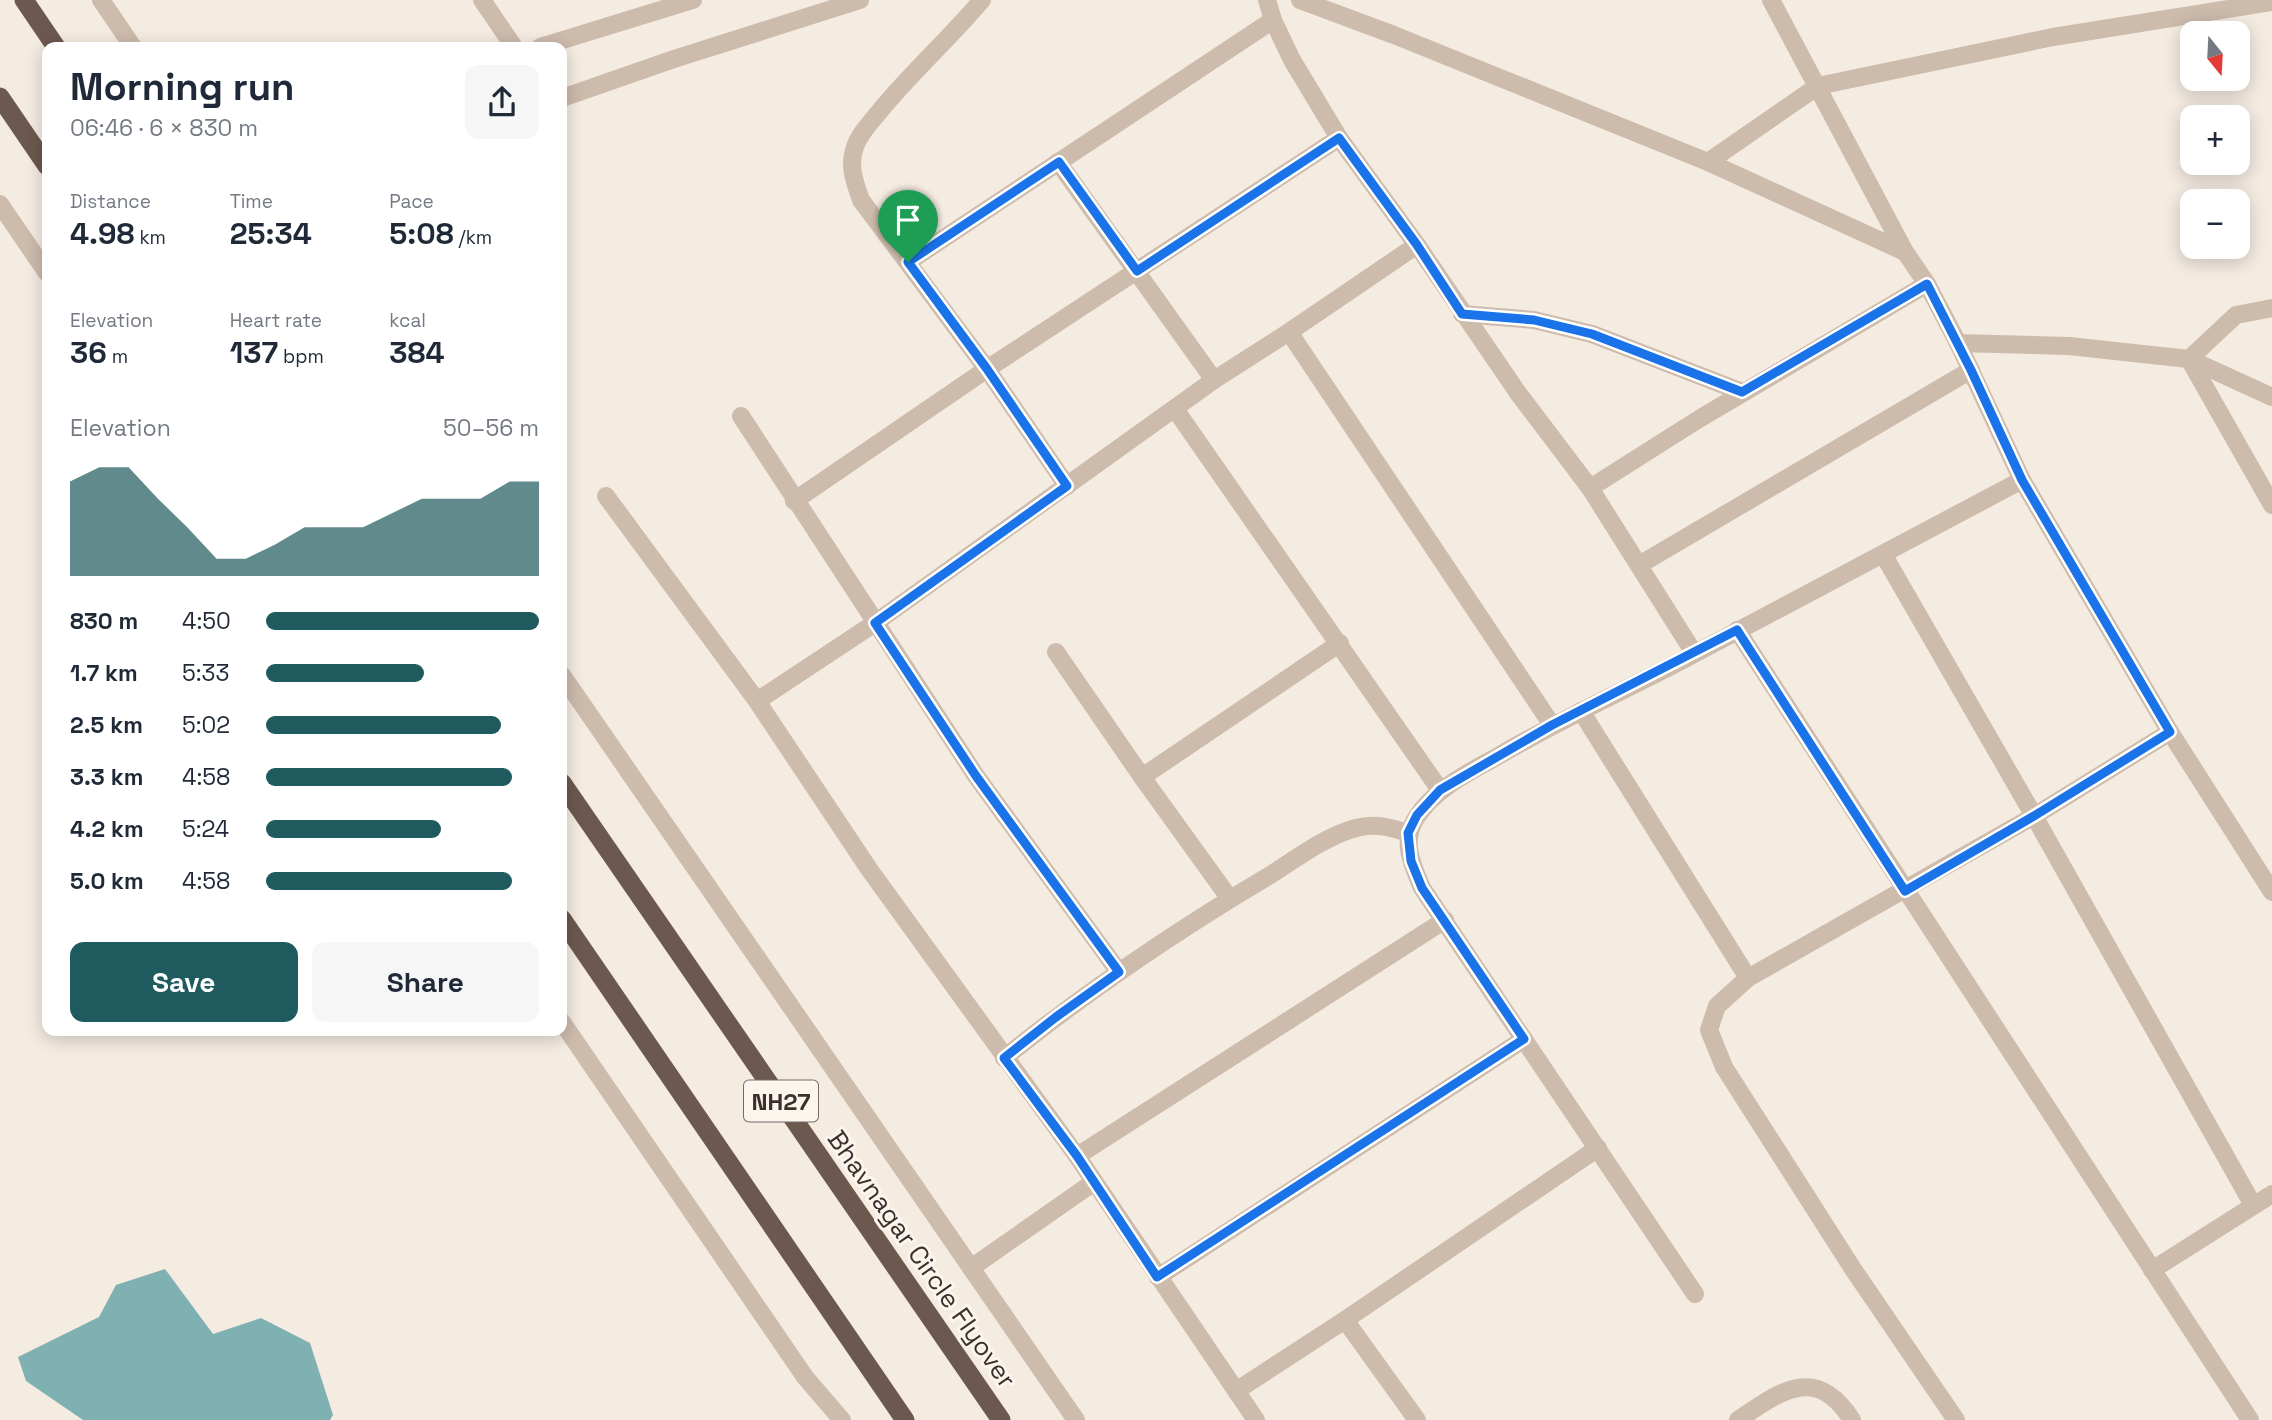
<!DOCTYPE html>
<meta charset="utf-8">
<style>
body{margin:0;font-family:"Space Grotesk",sans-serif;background:#f6f6f7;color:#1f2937;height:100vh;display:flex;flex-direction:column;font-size:26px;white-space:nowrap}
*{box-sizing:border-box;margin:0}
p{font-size:23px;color:#747a83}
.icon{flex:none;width:38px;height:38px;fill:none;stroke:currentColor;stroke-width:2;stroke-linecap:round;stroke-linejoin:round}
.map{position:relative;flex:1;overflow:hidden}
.panel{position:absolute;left:42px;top:42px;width:525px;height:994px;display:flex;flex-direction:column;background:#fff;border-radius:14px;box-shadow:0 4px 18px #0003}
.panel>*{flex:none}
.needle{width:46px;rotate:162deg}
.fabs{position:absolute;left:2180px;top:21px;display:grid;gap:14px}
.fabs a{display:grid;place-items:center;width:70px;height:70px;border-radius:14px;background:#fff;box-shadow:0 4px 18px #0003;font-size:35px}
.pin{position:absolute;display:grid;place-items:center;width:60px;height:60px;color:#fff;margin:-72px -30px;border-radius:50% 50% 50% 0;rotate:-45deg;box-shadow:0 0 7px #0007}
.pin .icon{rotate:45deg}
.round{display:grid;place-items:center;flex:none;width:74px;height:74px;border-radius:14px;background:#f6f6f7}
.overview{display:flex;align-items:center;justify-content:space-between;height:119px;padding:0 28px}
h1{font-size:38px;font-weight:800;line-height:52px}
.stats{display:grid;grid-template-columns:repeat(3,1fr);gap:10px;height:119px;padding:7px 28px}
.stats div{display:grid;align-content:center}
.stats b{font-size:30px;font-weight:800}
.stats small{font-size:19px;font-weight:400}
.stats p{font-size:19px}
.chart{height:196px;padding:14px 28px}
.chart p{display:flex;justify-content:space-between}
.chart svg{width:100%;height:126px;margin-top:7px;fill:#1f5a5e;opacity:.7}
.button{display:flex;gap:14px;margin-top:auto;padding:14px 28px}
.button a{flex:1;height:80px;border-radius:14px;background:#1f5a5e;color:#fff;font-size:28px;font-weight:800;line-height:80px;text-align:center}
.button a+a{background:#f6f6f7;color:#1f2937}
ul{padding:0 28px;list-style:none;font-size:23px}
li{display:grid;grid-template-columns:112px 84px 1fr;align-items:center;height:52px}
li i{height:18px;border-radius:9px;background:#1f5a5e}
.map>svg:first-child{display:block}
.water{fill:#7fb0b2}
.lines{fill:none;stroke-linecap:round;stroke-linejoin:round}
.minor{stroke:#cdbbac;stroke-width:18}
.tertiary{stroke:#cdbbac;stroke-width:18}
.trunk{stroke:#6c584f;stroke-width:19}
.route-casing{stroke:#fff;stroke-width:14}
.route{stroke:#1a73e8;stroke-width:9}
.labels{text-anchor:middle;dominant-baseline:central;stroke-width:6;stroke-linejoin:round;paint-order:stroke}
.shield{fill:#fbf5ee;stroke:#756b66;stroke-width:2}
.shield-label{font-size:24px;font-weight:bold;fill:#3b302b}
.street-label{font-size:26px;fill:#3b302b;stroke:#fbf5ee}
</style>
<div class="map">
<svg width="2272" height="1420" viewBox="0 0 2272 1420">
<rect width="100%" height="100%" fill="#f4ebe1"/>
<!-- water -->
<path class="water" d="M165 1269 213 1334 261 1318 310 1343 333 1415 330 1420H83L26 1381 18 1357 99 1317 116 1285Z"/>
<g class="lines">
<!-- minor -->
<g class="minor">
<path d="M482 0 514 47"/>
<path d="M982 0C949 39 911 73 879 112 871 122 859 134 855 147 848 166 855 183 861 200L987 369 1067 486"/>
<path d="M1267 0 1273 20 1292 60 1339 138 1417 245 1518 393 1590 488 1694 653"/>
<path d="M1300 0 1394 35 1708 162 1905 252"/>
<path d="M1058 162 1214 380"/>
<path d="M1708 162 1818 86 2053 37 2272 2"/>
<path d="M908 262 1273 20"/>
<path d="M2272 308 2236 315 2189 359 2272 505"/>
<path d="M1462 314 1534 320 1592 334 1742 392"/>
<path d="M1289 332 1552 725"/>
<path d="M1958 343 2022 480 2170 732 2272 892"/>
<path d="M1175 409 1440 790"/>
<path d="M741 416 976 776 1119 972"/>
<path d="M1590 488 1699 419 1927 284"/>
<path d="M606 496 757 701 869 869 1077 1156 1256 1420"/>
<path d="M794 501 987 369 1339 138"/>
<path d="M1883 554 2034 816 2253 1205"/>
<path d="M1639 565 1971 370"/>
<path d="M1737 630 2250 1420"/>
<path d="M1056 652 1142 777 1230 899"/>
<path d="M757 701 875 623 1214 380 1289 332 1417 245"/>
<path d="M1581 711 1748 978"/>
<path d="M1142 777 1340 643"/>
<path d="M1004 1058C1089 990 1179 929 1272 874 1297 858 1326 836 1356 828 1374 823 1390 827 1408 833"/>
<path d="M1077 1156 1445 920"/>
<path d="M971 1268 1094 1182"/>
<path d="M2152 1270 2272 1194"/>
<path d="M1158 1277 1524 1039"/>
<path d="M1695 1294 1422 888C1412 864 1401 842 1416 818 1435 788 1470 772 1500 755 1558 721 1619 693 1679 662 1794 602 1908 541 2022 480"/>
<path d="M1345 1320 1417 1420"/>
<path d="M1236 1391 1345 1320 1598 1148"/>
<path d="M1738 1420C1779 1392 1816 1363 1852 1420"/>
<path d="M1956 1420 1853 1269 1724 1067 1709 1030 1717 1006 1748 978 2034 816 2170 732"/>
</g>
<!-- tertiary -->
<g class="tertiary">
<path d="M101 0 133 47"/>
<path d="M1771 0 1905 252 1927 284 1958 343 2069 346 2189 359 2272 397"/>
<path d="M540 47 693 0"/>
<path d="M562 98 674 59 860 0"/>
<path d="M0 204 47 273"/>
<path d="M562 675 1076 1420"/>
<path d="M562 1022 805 1377 842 1420"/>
</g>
<!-- trunk -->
<g class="trunk">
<path d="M24 0 56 47"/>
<path d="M0 97 47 166"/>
<path d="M562 783 1001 1420"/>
<path d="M562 919 905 1420"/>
</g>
</g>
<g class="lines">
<!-- route casing -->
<g class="route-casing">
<path id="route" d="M1339 138 1417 245 1462 314 1534 320 1592 334 1742 392 1927 284 1971 370 2022 480 2170 732 2034 816 1905 891 1737 630 1552 725 1440 790 1417 815 1408 833 1411 861 1422 888 1524 1039 1157 1277 1077 1156 1004 1058 1056 1017 1119 972 976 776 875 623 1067 486 987 369 908 262 1059 162 1137 271Z"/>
</g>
<!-- route -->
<use href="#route" class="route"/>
</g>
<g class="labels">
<!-- shield labels -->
<rect class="shield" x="744" y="1080.5" width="74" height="41" rx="5"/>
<g class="shield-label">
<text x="781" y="1101">NH27</text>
</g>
<!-- street labels -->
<g class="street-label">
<text transform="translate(922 1259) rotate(55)">Bhavnagar Circle Flyover</text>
</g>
</g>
</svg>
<div class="fabs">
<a><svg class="needle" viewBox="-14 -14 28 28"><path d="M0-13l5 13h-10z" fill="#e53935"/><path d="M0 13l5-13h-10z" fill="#747a83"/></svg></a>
<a>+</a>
<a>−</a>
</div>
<div class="pin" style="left:908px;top:262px;background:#1e9e55"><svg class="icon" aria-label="arrive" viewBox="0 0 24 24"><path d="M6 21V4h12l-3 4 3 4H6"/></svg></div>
<section class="panel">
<div class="overview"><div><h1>Morning run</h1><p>06:46 · 6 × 830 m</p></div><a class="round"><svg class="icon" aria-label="share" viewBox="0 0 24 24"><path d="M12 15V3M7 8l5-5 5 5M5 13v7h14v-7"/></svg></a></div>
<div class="stats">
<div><p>Distance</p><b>4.98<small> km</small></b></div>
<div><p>Time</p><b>25:34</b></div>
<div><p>Pace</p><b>5:08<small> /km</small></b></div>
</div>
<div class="stats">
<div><p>Elevation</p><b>36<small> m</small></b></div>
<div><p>Heart rate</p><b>137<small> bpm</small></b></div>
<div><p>kcal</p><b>384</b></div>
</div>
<div class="chart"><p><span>Elevation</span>50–56 m</p>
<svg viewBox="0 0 160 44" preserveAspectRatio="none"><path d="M0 44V11L10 6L20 6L30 17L40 27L50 38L60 38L70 33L80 27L90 27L100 27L110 22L120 17L130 17L140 17L150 11L160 11V44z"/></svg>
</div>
<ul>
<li><b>830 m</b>4:50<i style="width:100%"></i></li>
<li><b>1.7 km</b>5:33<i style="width:58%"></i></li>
<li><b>2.5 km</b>5:02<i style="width:86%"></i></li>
<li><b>3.3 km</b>4:58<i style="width:90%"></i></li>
<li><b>4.2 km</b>5:24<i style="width:64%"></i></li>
<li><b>5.0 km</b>4:58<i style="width:90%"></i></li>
</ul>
<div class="button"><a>Save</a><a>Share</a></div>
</section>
</div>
